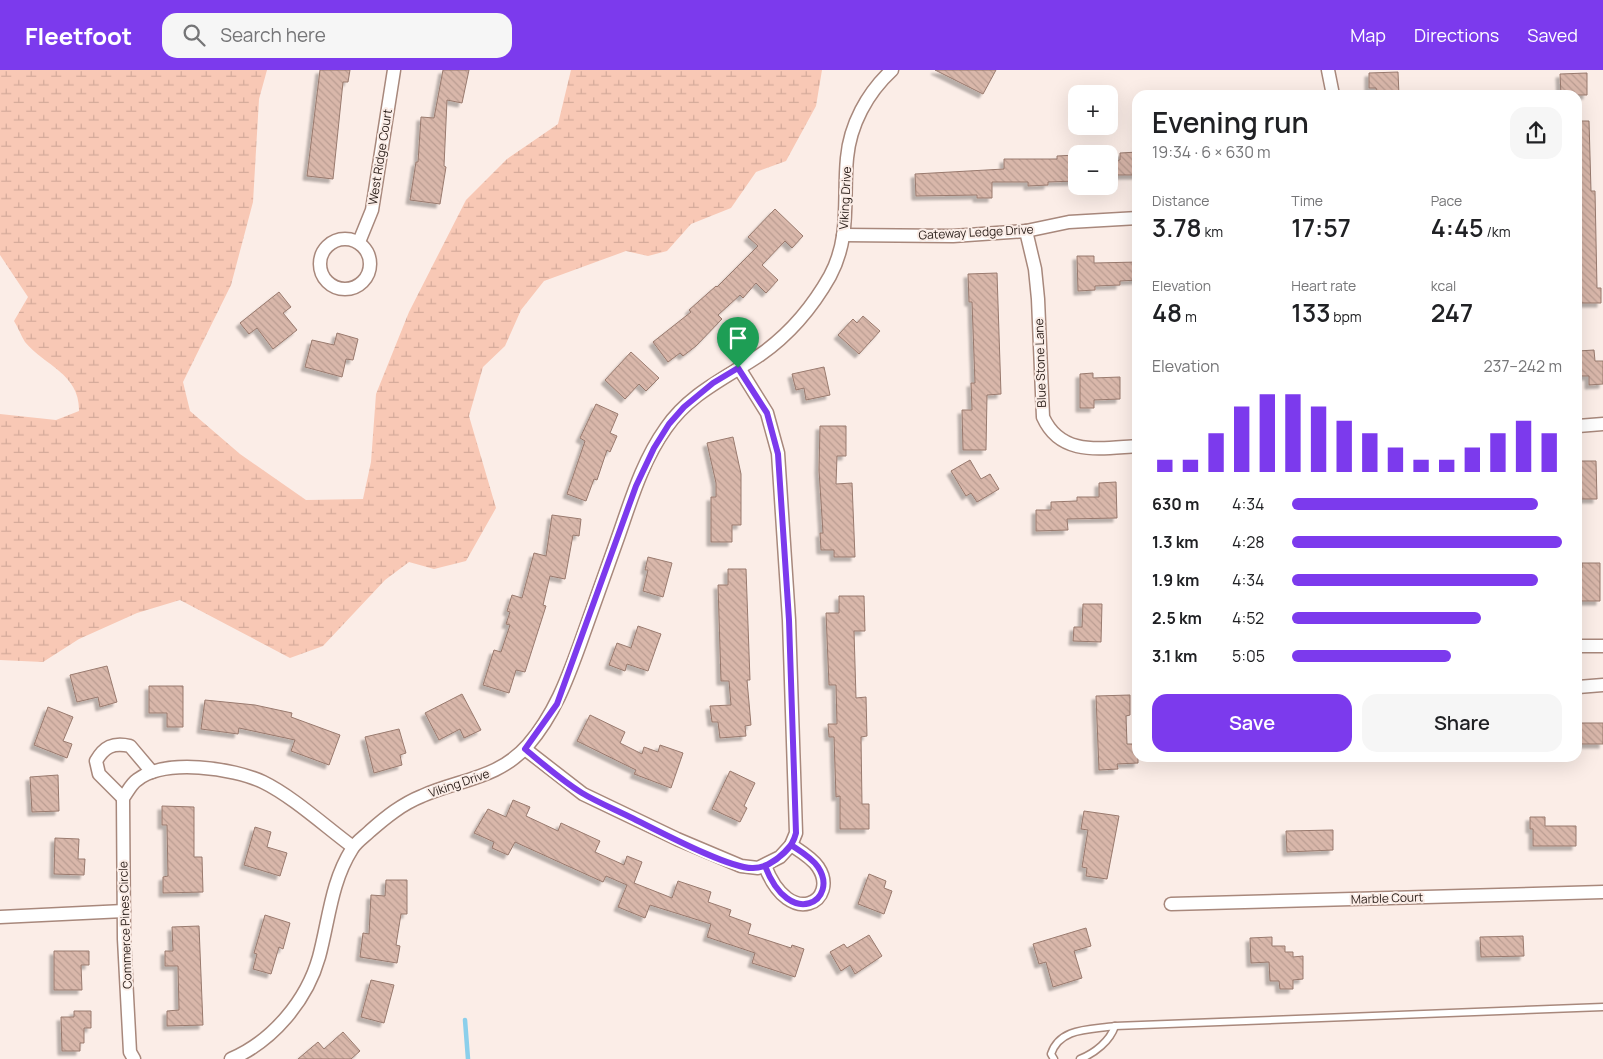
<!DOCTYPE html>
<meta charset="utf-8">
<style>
body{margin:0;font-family:Manrope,sans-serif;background:#f6f6f6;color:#202124;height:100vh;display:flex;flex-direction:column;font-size:19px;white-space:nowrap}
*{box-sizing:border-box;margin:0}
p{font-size:16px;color:#757577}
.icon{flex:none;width:28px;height:28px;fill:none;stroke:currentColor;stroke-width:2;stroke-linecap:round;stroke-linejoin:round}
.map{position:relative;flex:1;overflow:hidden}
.panel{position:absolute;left:1132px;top:20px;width:450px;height:672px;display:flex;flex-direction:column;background:#fff;border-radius:15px;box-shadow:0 5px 20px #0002}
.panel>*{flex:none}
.tools{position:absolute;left:1068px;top:15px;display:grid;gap:10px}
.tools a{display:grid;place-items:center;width:50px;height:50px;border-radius:10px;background:#fff;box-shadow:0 5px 20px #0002;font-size:25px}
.pin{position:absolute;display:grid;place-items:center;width:42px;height:42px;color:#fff;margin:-51px -21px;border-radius:50% 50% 50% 0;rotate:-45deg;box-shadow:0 0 5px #0007}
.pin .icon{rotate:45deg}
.round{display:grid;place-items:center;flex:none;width:52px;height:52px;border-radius:15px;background:#f6f6f6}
.head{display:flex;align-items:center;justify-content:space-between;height:85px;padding:0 20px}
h1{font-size:28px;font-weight:600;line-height:38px}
.metrics{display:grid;grid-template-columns:repeat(3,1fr);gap:8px;height:85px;padding:5px 20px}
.metrics div{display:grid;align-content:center}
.metrics b{font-size:25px;font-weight:600}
.metrics small{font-size:14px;font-weight:400}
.metrics p{font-size:14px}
.chart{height:140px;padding:10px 20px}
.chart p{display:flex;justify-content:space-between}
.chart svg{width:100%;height:90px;margin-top:5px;stroke:#7c3aed;stroke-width:6}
.button{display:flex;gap:10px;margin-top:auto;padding:10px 20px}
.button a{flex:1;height:58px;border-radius:15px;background:#7c3aed;color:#fff;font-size:20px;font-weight:600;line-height:58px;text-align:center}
.button a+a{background:#f6f6f6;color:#202124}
ul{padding:0 20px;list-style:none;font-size:16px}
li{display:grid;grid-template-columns:80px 60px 1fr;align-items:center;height:38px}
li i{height:12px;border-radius:6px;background:#7c3aed}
header{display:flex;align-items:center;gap:30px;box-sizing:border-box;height:70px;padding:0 25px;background:#7c3aed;color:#fff}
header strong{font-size:24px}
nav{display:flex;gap:28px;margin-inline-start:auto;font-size:18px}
.search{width:350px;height:45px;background:#f6f6f6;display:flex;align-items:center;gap:12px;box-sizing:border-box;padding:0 18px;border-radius:15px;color:#757577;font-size:19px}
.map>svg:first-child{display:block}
.wetland{fill:url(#wetland-marsh)}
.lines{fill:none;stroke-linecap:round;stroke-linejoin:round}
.stream{stroke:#8bcfeb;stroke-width:4.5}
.building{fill:url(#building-back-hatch);stroke:#997a6e;filter:url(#shadow)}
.service-casing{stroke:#a8887c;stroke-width:9}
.minor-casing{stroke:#a8887c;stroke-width:15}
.service{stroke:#fff;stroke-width:6}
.minor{stroke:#fff;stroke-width:12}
.route-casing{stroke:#fff;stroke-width:10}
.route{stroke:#7c3aed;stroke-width:6}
.labels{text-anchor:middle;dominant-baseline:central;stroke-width:4;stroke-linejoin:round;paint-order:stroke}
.street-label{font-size:12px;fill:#291d18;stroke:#fbede7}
</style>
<header>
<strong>Fleetfoot</strong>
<div class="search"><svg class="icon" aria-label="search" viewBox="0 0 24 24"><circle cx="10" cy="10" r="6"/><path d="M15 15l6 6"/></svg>Search here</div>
<nav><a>Map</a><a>Directions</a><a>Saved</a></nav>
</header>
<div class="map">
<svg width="1603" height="989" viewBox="0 0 1603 989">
<defs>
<pattern id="wetland-marsh" width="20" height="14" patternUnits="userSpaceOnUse" patternTransform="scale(1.25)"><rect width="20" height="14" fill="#f8c8b5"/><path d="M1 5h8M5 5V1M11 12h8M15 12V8" fill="none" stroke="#d5ab9b"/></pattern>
<pattern id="building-back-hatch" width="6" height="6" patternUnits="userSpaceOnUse" patternTransform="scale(1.25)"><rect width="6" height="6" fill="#d9b7aa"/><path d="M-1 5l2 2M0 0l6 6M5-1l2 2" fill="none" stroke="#ba9d92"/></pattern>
<filter id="shadow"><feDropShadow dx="-4" dy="4" stdDeviation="1" flood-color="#0004"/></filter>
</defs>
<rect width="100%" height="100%" fill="#fbede7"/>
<!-- wetland -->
<path class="wetland" d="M0 0H267L259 29 253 132 231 215 183 312 190 341 240 384 306 430 363 429 371 392 376 324 409 242 466 130 507 89 558 54 571 0H822L816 36 786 91 756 102 731 138 691 154 667 181 648 186 626 181 544 211 521 240 505 276 483 297 469 346 496 438 466 491 434 499 409 492 385 510 323 576 290 588 180 530 137 543 79 569 43 592 0 590V344L56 350 79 341C80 304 45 296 25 272 21 266 18 257 14 251L28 227 0 185Z"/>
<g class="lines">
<!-- stream -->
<path class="stream" d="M465 950 468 989"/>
</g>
<!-- building -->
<g class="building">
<path d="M320 0H350L348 12H343L333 109 307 106Z"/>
<path d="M443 0H469L462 33 447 30 444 96 446 97 440 134 410 130 416 92H418L421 47 434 48Z"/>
<path d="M935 0H996L983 24Z"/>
<path d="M1398 2 1399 25H1377L1376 18H1369V3Z"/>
<path d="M1587 3V25H1561L1560 4Z"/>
<path d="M1578 51H1589L1591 121H1595L1597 218H1601V233H1578Z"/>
<path d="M1138 82V105H1109V91L1120 90V83Z"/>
<path d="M1076 85V111L1048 112V115L1028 116V112H992V128H977V125L916 126 915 104 1004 99V89H1057V86Z"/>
<path d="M775 139 803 166 792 178 785 171 762 195 778 210 766 223 756 213 743 228 740 225 718 245 722 249 696 276 683 286 680 283 668 292 653 272 691 242 689 240 716 216 717 217 758 176 748 167Z"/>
<path d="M1077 186H1094V193L1138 192V210L1120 211V215L1095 216V220L1078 221Z"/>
<path d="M997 203 1001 324 987 325 986 380H963L962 340H972L971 313H975L972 232H969L968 204Z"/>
<path d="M279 222 291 237 283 243 297 260 273 279 257 258 249 264 240 253Z"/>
<path d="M863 246 880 261 859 284 838 265 853 249 857 253Z"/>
<path d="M337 263 358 269 353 290 346 289 342 307 305 297 312 270 334 275Z"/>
<path d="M1594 280 1595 291H1603V314L1589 315V306H1578V281Z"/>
<path d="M631 282 659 308 646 321 639 314 625 329 605 310Z"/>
<path d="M824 297 830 325 806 330 804 318 796 320 792 304Z"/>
<path d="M1093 303V308L1120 307V329L1094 330V338H1080V304Z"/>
<path d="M596 334 618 344 610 363 617 366 610 382 607 380 597 410 594 409 586 431 567 424 585 371 580 368Z"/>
<path d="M820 356H846V386H837L836 414 852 413 855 487H834V480H821L820 463H823L819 400Z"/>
<path d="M733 367 741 404V455H732V472H711V427H716V413L707 373Z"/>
<path d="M970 390 981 409 990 404 999 419 977 432 971 423 966 426 951 401Z"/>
<path d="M1579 391H1596L1597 429H1578Z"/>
<path d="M1116 412 1117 448 1067 449 1068 460 1036 461V440H1051V432L1077 431V427H1099V413Z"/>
<path d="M552 445 581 449 579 466 573 465 565 509 550 506 543 535 546 536 525 602 516 600 509 623 483 615 494 580 501 582 510 555 506 554 510 542 507 541 512 525 522 528 534 483 546 486Z"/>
<path d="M648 487 672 493 663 527 643 521 648 500H645Z"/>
<path d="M1582 493H1600V531H1578V498H1582Z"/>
<path d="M728 499H746L750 610H747L751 655 745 656 746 666 720 668 718 652H712L710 636 731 635 729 611H721L718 515H728Z"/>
<path d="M839 526H864L865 561H854L856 628 866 627 867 666 861 667 862 734H869V759H840V726L836 727 834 667H829L828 654H837L836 615H829L826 543H839Z"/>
<path d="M1083 534H1102L1101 572 1073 571 1074 557H1082Z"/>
<path d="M638 556 661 564 648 601 627 594 625 601 609 595 617 573 631 578Z"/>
<path d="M107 596 117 632 100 637 98 627 77 632 70 605Z"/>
<path d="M149 616H183V657H167V643H149Z"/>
<path d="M462 624 481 660 464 668 460 659 439 670 425 643Z"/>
<path d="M1130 625V645L1126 646 1127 674H1138V693L1117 694 1118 699 1099 700 1096 626Z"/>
<path d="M205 630 255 635 292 643 291 647 340 665 329 695 291 681 295 670 239 658 238 664 201 659Z"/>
<path d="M48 637 73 647 63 671 72 674 67 688 34 675Z"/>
<path d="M590 645 625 662 620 673 642 684 644 677 658 682 660 675 683 683 671 718 634 704 636 700 577 671Z"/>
<rect x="1578" y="653" width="25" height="21"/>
<path d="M399 659 406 683 400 685 402 695 374 703 365 667Z"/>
<path d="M730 701 755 713 744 736 747 738 740 752 712 739Z"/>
<path d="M58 705 59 741 32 742 30 707Z"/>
<path d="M513 730 530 737 526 746 558 761 561 753 600 771 595 782 624 795 627 786 642 792 634 813 672 828 678 811 711 822 708 832 731 840 729 846 751 854 748 864 791 878 792 875 804 879 795 907 752 893 755 883 707 867 711 854 650 835 645 848 618 837 627 815 606 806 603 812 515 772 508 785 492 778 494 772 474 763 488 739 506 747Z"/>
<path d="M162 736 194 737V787H202L203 822 163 823V807L168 806 167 755H162Z"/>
<path d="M1084 741 1119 746 1107 809 1086 806 1087 798 1082 797 1088 760 1081 759Z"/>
<path d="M1530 747H1545V756H1576V776H1533V759H1530Z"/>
<path d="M255 757 271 762 267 777 287 783 280 806 244 795Z"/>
<path d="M1333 760V780L1287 782 1286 761Z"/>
<path d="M55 768 79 769 78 789H85L84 805 54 804Z"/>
<path d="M869 804 886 811 884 818 892 821 884 844 858 834Z"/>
<path d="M386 810H407V844H401L396 875 400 876 397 893 360 887 363 863 369 864 371 825 385 826Z"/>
<path d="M265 845 290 853 283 879 279 877 271 904 253 899 257 884 254 883Z"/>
<path d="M199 856 203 955 167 956V941L179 940 178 896H165V881H173L172 857Z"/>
<path d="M1086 858 1091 876 1074 881 1082 908 1053 917 1046 892 1039 894 1033 874Z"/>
<path d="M869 865 882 886 855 904 850 895 841 901 830 882 844 874 847 878Z"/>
<path d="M1523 866 1524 886 1481 887 1480 867Z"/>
<path d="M1272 867V876H1285V882H1293V887L1303 886V909L1293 910V919H1280L1279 911H1270L1269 892 1251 893 1250 868Z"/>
<path d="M54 881H89V895H81L82 920H54Z"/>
<path d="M371 910 394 915 384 953 361 947Z"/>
<path d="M74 941H91V958H84V973H80V981H62L61 947H74Z"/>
<path d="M343 962 360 981 351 989H298L318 972 324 979Z"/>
</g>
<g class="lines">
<!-- service casing -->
<g class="service-casing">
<g id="service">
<path d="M1054 989 1051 984C1060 957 1091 960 1115 956L1603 937"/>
<path d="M1080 989C1095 983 1110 971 1115 956"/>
</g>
</g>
<!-- minor casing -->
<g class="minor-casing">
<g id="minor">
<path d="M1328 0 1333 25"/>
<path d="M1026 161 1035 199 1038 229 1043 347C1061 387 1101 378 1138 376"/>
<path d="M843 165 953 166 1026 161 1069 152 1138 148"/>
<circle cx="345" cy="194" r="25"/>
<path d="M359 172 372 140 394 0"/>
<path d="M1578 356 1603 354"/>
<path d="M1578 576H1603"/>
<path d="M1578 617 1603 615"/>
<path d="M525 679 583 724 677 769 741 796 758 798 780 787 791 775 796 763 789 550 778 383 767 343 739 298"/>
<path d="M123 728 99 704 96 691C104 677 113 672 130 676L152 702"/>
<path d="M765 796C790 861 840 830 818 797 812 788 800 781 791 775"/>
<path d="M1171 834 1603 822"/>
<path d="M0 847 124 841"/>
<path d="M134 989 130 982 124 869 123 728C127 723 131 714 137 710 165 688 233 698 263 712 292 726 326 757 353 777"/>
<path d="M231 989C273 971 307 930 319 887 329 850 331 812 352 779 356 772 364 767 370 761 386 747 402 734 422 726 460 709 498 709 528 675 554 645 567 610 580 574 592 541 604 507 616 473 630 434 641 393 666 358 690 323 726 308 760 285 790 264 812 238 830 206 851 167 843 129 847 88 850 55 867 23 892 0"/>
</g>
</g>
<!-- service -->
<use href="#service" class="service"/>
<!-- minor -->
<use href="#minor" class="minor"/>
</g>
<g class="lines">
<!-- route casing -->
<g class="route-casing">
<path id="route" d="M738 298 767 343 778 384 789 550 796 763C792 780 779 788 765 796 790 861 840 830 818 797 812 788 800 781 791 775 782 786 769 798 753 798 729 799 655 759 630 747 614 739 597 732 582 723 561 710 543 694 525 679L557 634 636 416 654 378 669 354 684 337 713 313 738 298"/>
</g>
<!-- route -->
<use href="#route" class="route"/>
</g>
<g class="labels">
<!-- street labels -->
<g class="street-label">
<text transform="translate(380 87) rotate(-81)">West Ridge Court</text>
<text transform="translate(845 128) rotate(-87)">Viking Drive</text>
<text transform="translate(976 162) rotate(-3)">Gateway Ledge Drive</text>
<text transform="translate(1040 293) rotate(-92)">Blue Stone Lane</text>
<text transform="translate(459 713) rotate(-19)">Viking Drive</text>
<text transform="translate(1387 828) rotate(-2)">Marble Court</text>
<text transform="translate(125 855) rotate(-92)">Commerce Pines Circle</text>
</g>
</g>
</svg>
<div class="tools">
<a>+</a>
<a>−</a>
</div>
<div class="pin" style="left:738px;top:298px;background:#1e9e55"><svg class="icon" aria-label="arrive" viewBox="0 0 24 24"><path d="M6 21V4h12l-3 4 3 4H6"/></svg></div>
<section class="panel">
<div class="head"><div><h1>Evening run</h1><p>19:34 · 6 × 630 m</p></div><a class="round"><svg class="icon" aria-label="share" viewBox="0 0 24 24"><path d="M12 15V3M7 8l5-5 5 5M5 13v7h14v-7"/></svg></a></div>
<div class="metrics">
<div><p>Distance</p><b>3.78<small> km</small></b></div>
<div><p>Time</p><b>17:57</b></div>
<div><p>Pace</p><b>4:45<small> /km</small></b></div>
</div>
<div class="metrics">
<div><p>Elevation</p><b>48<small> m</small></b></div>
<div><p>Heart rate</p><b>133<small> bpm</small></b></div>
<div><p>kcal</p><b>247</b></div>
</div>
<div class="chart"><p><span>Elevation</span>237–242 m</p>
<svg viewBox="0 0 160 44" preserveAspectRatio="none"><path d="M5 44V38M15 44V38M25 44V25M35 44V12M45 44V6M55 44V6M65 44V12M75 44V19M85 44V25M95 44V32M105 44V38M115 44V38M125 44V32M135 44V25M145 44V19M155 44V25"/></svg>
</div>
<ul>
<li><b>630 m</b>4:34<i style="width:91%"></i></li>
<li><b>1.3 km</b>4:28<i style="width:100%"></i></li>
<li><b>1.9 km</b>4:34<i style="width:91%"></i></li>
<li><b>2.5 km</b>4:52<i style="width:70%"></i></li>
<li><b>3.1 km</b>5:05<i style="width:59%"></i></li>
</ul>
<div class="button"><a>Save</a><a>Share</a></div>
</section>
</div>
